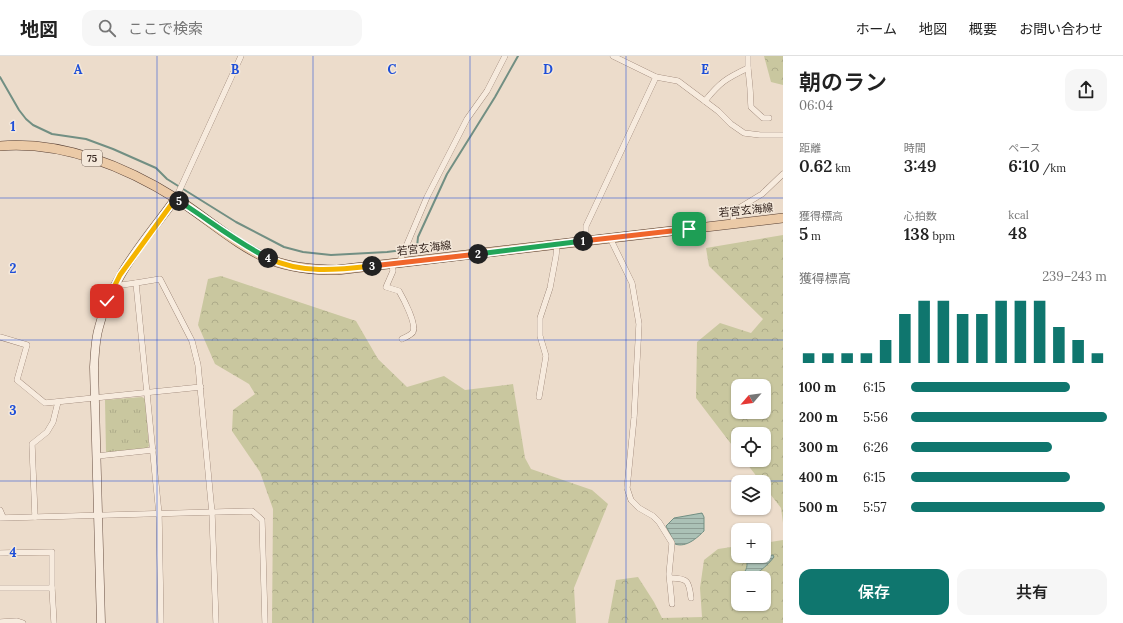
<!DOCTYPE html>
<html lang="ja">
<meta charset="utf-8">
<style>
body{margin:0;font-family:Lora,"Noto Sans JP",serif;background:#f6f6f6;color:#222;height:100vh;display:flex;flex-direction:column;font-size:15px;white-space:nowrap}
*{box-sizing:border-box;margin:0}
p{font-size:13px;color:#767676}
.icon{flex:none;width:22px;height:22px;fill:none;stroke:currentColor;stroke-width:2;stroke-linecap:round;stroke-linejoin:round}
.map{position:relative;flex:1;overflow:hidden}
.sheet{display:flex;flex-direction:column;background:#fff;width:340px}
.sheet>*{flex:none}
.needle{width:26px;rotate:242deg}
.controls{position:absolute;left:731px;top:323px;display:grid;gap:8px}
.controls a{display:grid;place-items:center;width:40px;height:40px;border-radius:8px;background:#fff;box-shadow:0 1px 3px #0004;font-size:20px}
.pin{position:absolute;display:grid;place-items:center;width:34px;height:34px;color:#fff;margin:-17px;border-radius:8px;box-shadow:0 2px 6px #0006}
.km{position:absolute;width:20px;height:20px;margin:-10px;border-radius:50%;background:#222;color:#fff;font-size:11px;line-height:20px;text-align:center}
.round{display:grid;place-items:center;flex:none;width:42px;height:42px;border-radius:12px;background:#f6f6f6}
.head{display:flex;align-items:center;justify-content:space-between;height:68px;padding:0 16px}
h1{font-size:22px;font-weight:600;line-height:30px}
.stats{display:grid;grid-template-columns:repeat(3,1fr);gap:6px;height:68px;padding:4px 16px}
.stats div{display:grid;align-content:center}
.stats b{font-size:17px;font-weight:600}
.stats small{font-size:11px;font-weight:400}
.stats p{font-size:11px}
.chart{height:112px;padding:8px 16px}
.chart p{display:flex;justify-content:space-between}
.chart svg{width:100%;height:72px;margin-top:4px;stroke:#0f766e;stroke-width:6}
.action{display:flex;gap:8px;margin-top:auto;padding:8px 16px}
.action a{flex:1;height:46px;border-radius:12px;background:#0f766e;color:#fff;font-size:16px;font-weight:600;line-height:46px;text-align:center}
.action a+a{background:#f6f6f6;color:#222}
ul{padding:0 16px;list-style:none;font-size:13px}
li{display:grid;grid-template-columns:64px 48px 1fr;align-items:center;height:30px}
li i{height:10px;border-radius:5px;background:#0f766e}
header{display:flex;align-items:center;gap:24px;box-sizing:border-box;height:56px;padding:0 20px;background:#fff;border-bottom:1px solid #e0e0e0}
header strong{font-size:19px}
nav{display:flex;gap:22px;margin-inline-start:auto;font-size:14px}
.search{width:280px;height:36px;background:#f6f6f6;display:flex;align-items:center;gap:10px;box-sizing:border-box;padding:0 14px;border-radius:12px;color:#767676;font-size:15px}
main{display:flex;flex:1;min-height:0}
.map>svg:first-child{display:block}
.forest{fill:url(#forest-crowns);fill-rule:evenodd}
.park{fill:url(#park-tufts)}
.water{fill:url(#water-rules);stroke:#728f83}
.lines{fill:none;stroke-linecap:round;stroke-linejoin:round}
.stream{stroke:#728f83;stroke-width:2}
.street-casing{stroke:#876e60;stroke-width:6}
.secondary-casing{stroke:#695043;stroke-width:9}
.primary-casing{stroke:#563e33;stroke-width:10}
.street{stroke:#f7ebde;stroke-width:5.5}
.secondary{stroke:#f7ebde;stroke-width:8}
.primary{stroke:#ebcaa7;stroke-width:9}
.split-1-casing{stroke:#fff;stroke-width:8}
.split-2-casing{stroke:#fff;stroke-width:8}
.split-3-casing{stroke:#fff;stroke-width:8}
.split-4-casing{stroke:#fff;stroke-width:8}
.split-5-casing{stroke:#fff;stroke-width:8}
.split-6-casing{stroke:#fff;stroke-width:8}
.split-1{stroke:#f0652b;stroke-width:5}
.split-2{stroke:#22a559;stroke-width:5}
.split-3{stroke:#f0652b;stroke-width:5}
.split-4{stroke:#f5b400;stroke-width:5}
.split-5{stroke:#22a559;stroke-width:5}
.split-6{stroke:#f5b400;stroke-width:5}
.grid{fill:none;stroke:#1d4ed8;stroke-width:1;stroke-opacity:0.55}
.labels{text-anchor:middle;dominant-baseline:central;stroke-width:3;stroke-linejoin:round;paint-order:stroke}
.shield{fill:#f4e8da;stroke:#716259;stroke-width:1}
.shield-label{font-size:10px;font-weight:bold;fill:#392922}
.street-label{font-size:11px;fill:#392922;stroke:#f4e8da}
.grid-label{font-size:13px;text-anchor:middle;font-weight:bold;fill:#1d4ed8;stroke:#f4e8da;stroke-width:3;stroke-linejoin:round;paint-order:stroke}
</style>
<header>
<strong>地図</strong>
<div class="search"><svg class="icon" aria-label="search" viewBox="0 0 24 24"><circle cx="10" cy="10" r="6"/><path d="M15 15l6 6"/></svg>ここで検索</div>
<nav><a>ホーム</a><a>地図</a><a>概要</a><a>お問い合わせ</a></nav>
</header>
<main>
<div class="map">
<svg width="783" height="567" viewBox="0 0 783 567">
<defs>
<pattern id="forest-crowns" width="20" height="18" patternUnits="userSpaceOnUse"><rect width="20" height="18" fill="#c9c79f"/><path d="M2 6a3 3 0 1 1 6 0M12 15a3 3 0 1 1 6 0" fill="none" stroke="#adab89"/></pattern>
<pattern id="park-tufts" width="24" height="20" patternUnits="userSpaceOnUse"><rect width="24" height="20" fill="#c9c79f"/><path d="M3 7l-1-3M5 7V3M7 7l1-3M15 17l-1-3M17 17v-4M19 17l1-3" fill="none" stroke="#adab89"/></pattern>
<pattern id="water-rules" width="6" height="5" patternUnits="userSpaceOnUse"><rect width="6" height="5" fill="#abc1b6"/><path d="M0 2.5h6" fill="none" stroke="#8c9d94"/></pattern>
</defs>
<rect width="100%" height="100%" fill="#ecdccb"/>
<!-- forest -->
<g class="forest">
<path d="M764 0H783V29L771 26Z"/>
<path d="M783 179V467L781 452 764 430V426H761L744 404H764V378H738V397L696 342 697 286 720 267 751 277 763 263 709 210 706 192ZM738 330H764V356H738Z"/>
<path d="M221 220 356 265 378 303 407 331 444 320 465 334 513 328 525 402 531 413 592 434 608 448 574 532 576 567H272L273 453 260 416 232 375 233 354 255 338 249 328 215 308 198 269 208 223Z"/>
<path d="M783 484V567H608L616 524 638 521 654 546 662 562 702 561 700 532 704 504 718 493 738 490V500H764V487ZM738 522H764V548H738Z"/>
</g>
<!-- park -->
<path class="park" d="M142 341 145 343 149 390 146 393 106 397 105 344Z"/>
<!-- water -->
<g class="water">
<path d="M702 457 704 461V475C697 482 686 492 675 488L666 470 674 462Z"/>
<path d="M764 498 766 500 773 499 774 501C768 509 754 522 744 522L743 518C748 512 748 507 745 500H764Z"/>
</g>
<g class="lines">
<!-- stream -->
<path class="stream" d="M0 21 19 54 26 63 33 69 52 78 86 83 113 93 156 112 167 123 236 166 284 191 303 196 331 199 387 196 411 193 417 191 418 181 447 118 495 41 518 0"/>
<!-- street casing -->
<g class="street-casing">
<g id="street">
<path d="M613 0 656 21 678 25 718 55 731 68 744 77 760 79H783"/>
<path d="M748 12 750 32 751 51 763 62H769"/>
<path d="M705 45C720 26 727 22 748 12V0"/>
<path d="M176 142 241 0"/>
<path d="M733 168 734 155 762 138 783 118"/>
<path d="M610 182 632 227 639 268 634 362 627 432 631 444 639 452 653 460 659 466 672 487 669 518 672 548"/>
<path d="M586 185V170L656 21"/>
<path d="M399 207 427 141 467 63 487 35 505 0"/>
<path d="M392 208 393 215 386 231 399 235C403 242 417 268 413 276 411 279 406 281 402 283"/>
<path d="M114 230 136 227"/>
<path d="M0 281 27 289 17 324 45 347 201 331"/>
<path d="M539 341 546 300 540 280V262L550 232 556 200 557 188"/>
<path d="M97 400 153 394"/>
<path d="M0 454 3 461"/>
<path d="M35 461 32 388 47 376 53 366 58 346"/>
<path d="M0 462 252 455 262 464 265 567"/>
<path d="M0 497 52 496V532H0"/>
<path d="M670 522C688 522 689 525 691 542"/>
<path d="M52 532 54 567"/>
<path d="M0 566 17 565 23 567"/>
<path d="M161 567 159 458 136 227 160 223 192 285 198 309 212 457 216 567"/>
</g>
</g>
<!-- secondary casing -->
<g class="secondary-casing">
<path id="secondary" d="M101 567 94 311C95 297 95 284 99 271 111 221 146 183 176 142"/>
</g>
<!-- primary casing -->
<g class="primary-casing">
<path id="primary" d="M0 90C63 85 124 110 177 143 208 163 237 190 271 204 292 212 314 214 337 214L783 162"/>
</g>
<!-- street -->
<use href="#street" class="street"/>
<!-- secondary -->
<use href="#secondary" class="secondary"/>
<!-- primary -->
<use href="#primary" class="primary"/>
</g>
<g class="lines">
<!-- split-1 casing -->
<g class="split-1-casing">
<path id="split-1" d="M583 185 689 173"/>
</g>
<!-- split-2 casing -->
<g class="split-2-casing">
<path id="split-2" d="M478 198 583 185"/>
</g>
<!-- split-3 casing -->
<g class="split-3-casing">
<path id="split-3" d="M372 210 478 198"/>
</g>
<!-- split-4 casing -->
<g class="split-4-casing">
<path id="split-4" d="M268 202C301 218 337 214 372 210"/>
</g>
<!-- split-5 casing -->
<g class="split-5-casing">
<path id="split-5" d="M179 145C209 164 236 186 268 202"/>
</g>
<!-- split-6 casing -->
<g class="split-6-casing">
<path id="split-6" d="M107 245 120 219 176 142 179 145"/>
</g>
<!-- split-1 -->
<use href="#split-1" class="split-1"/>
<!-- split-2 -->
<use href="#split-2" class="split-2"/>
<!-- split-3 -->
<use href="#split-3" class="split-3"/>
<!-- split-4 -->
<use href="#split-4" class="split-4"/>
<!-- split-5 -->
<use href="#split-5" class="split-5"/>
<!-- split-6 -->
<use href="#split-6" class="split-6"/>
</g>
<!-- grid -->
<path class="grid" d="M157 0V567M313 0V567M470 0V567M626 0V567M0 142H783M0 284H783M0 425H783"/>
<g class="labels">
<!-- shield labels -->
<rect class="shield" x="82" y="94" width="20" height="16" rx="3"/>
<g class="shield-label">
<text x="92" y="102">75</text>
</g>
<!-- street labels -->
<g class="street-label">
<text transform="translate(746 154) rotate(-6)">若宮玄海線</text>
<text transform="translate(424 192) rotate(-7)">若宮玄海線</text>
</g>
</g>
<g class="grid-label">
<text x="78" y="18">A</text>
<text x="235" y="18">B</text>
<text x="392" y="18">C</text>
<text x="548" y="18">D</text>
<text x="705" y="18">E</text>
<text x="13" y="75">1</text>
<text x="13" y="217">2</text>
<text x="13" y="359">3</text>
<text x="13" y="501">4</text>
</g>
</svg>
<div class="controls">
<a><svg class="needle" viewBox="-14 -14 28 28"><path d="M0-13l5 13h-10z" fill="#e53935"/><path d="M0 13l5-13h-10z" fill="#767676"/></svg></a>
<a><svg class="icon" aria-label="locate" viewBox="0 0 24 24"><circle cx="12" cy="12" r="6"/><path d="M12 2v4M12 18v4M2 12h4M18 12h4"/></svg></a>
<a><svg class="icon" aria-label="layers" viewBox="0 0 24 24"><path d="M12 4l9 5-9 5-9-5zM3 14l9 5 9-5"/></svg></a>
<a>+</a>
<a>−</a>
</div>
<div class="pin" style="left:689px;top:173px;background:#1e9e55"><svg class="icon" aria-label="arrive" viewBox="0 0 24 24"><path d="M6 21V4h12l-3 4 3 4H6"/></svg></div>
<div class="pin" style="left:107px;top:245px;background:#d93025"><svg class="icon" aria-label="check" viewBox="0 0 24 24"><path d="M5 12l5 5 9-10"/></svg></div>
<b class="km" style="left:583px;top:185px">1</b>
<b class="km" style="left:478px;top:198px">2</b>
<b class="km" style="left:372px;top:210px">3</b>
<b class="km" style="left:268px;top:202px">4</b>
<b class="km" style="left:179px;top:145px">5</b>
</div>
<section class="sheet">
<div class="head"><div><h1>朝のラン</h1><p>06:04</p></div><a class="round"><svg class="icon" aria-label="share" viewBox="0 0 24 24"><path d="M12 15V3M7 8l5-5 5 5M5 13v7h14v-7"/></svg></a></div>
<div class="stats">
<div><p>距離</p><b>0.62<small> km</small></b></div>
<div><p>時間</p><b>3:49</b></div>
<div><p>ペース</p><b>6:10<small> /km</small></b></div>
</div>
<div class="stats">
<div><p>獲得標高</p><b>5<small> m</small></b></div>
<div><p>心拍数</p><b>138<small> bpm</small></b></div>
<div><p>kcal</p><b>48</b></div>
</div>
<div class="chart"><p><span>獲得標高</span>239–243 m</p>
<svg viewBox="0 0 160 44" preserveAspectRatio="none"><path d="M5 44V38M15 44V38M25 44V38M35 44V38M45 44V30M55 44V14M65 44V6M75 44V6M85 44V14M95 44V14M105 44V6M115 44V6M125 44V6M135 44V22M145 44V30M155 44V38"/></svg>
</div>
<ul>
<li><b>100 m</b>6:15<i style="width:81%"></i></li>
<li><b>200 m</b>5:56<i style="width:100%"></i></li>
<li><b>300 m</b>6:26<i style="width:72%"></i></li>
<li><b>400 m</b>6:15<i style="width:81%"></i></li>
<li><b>500 m</b>5:57<i style="width:99%"></i></li>
</ul>
<div class="action"><a>保存</a><a>共有</a></div>
</section>
</main>
